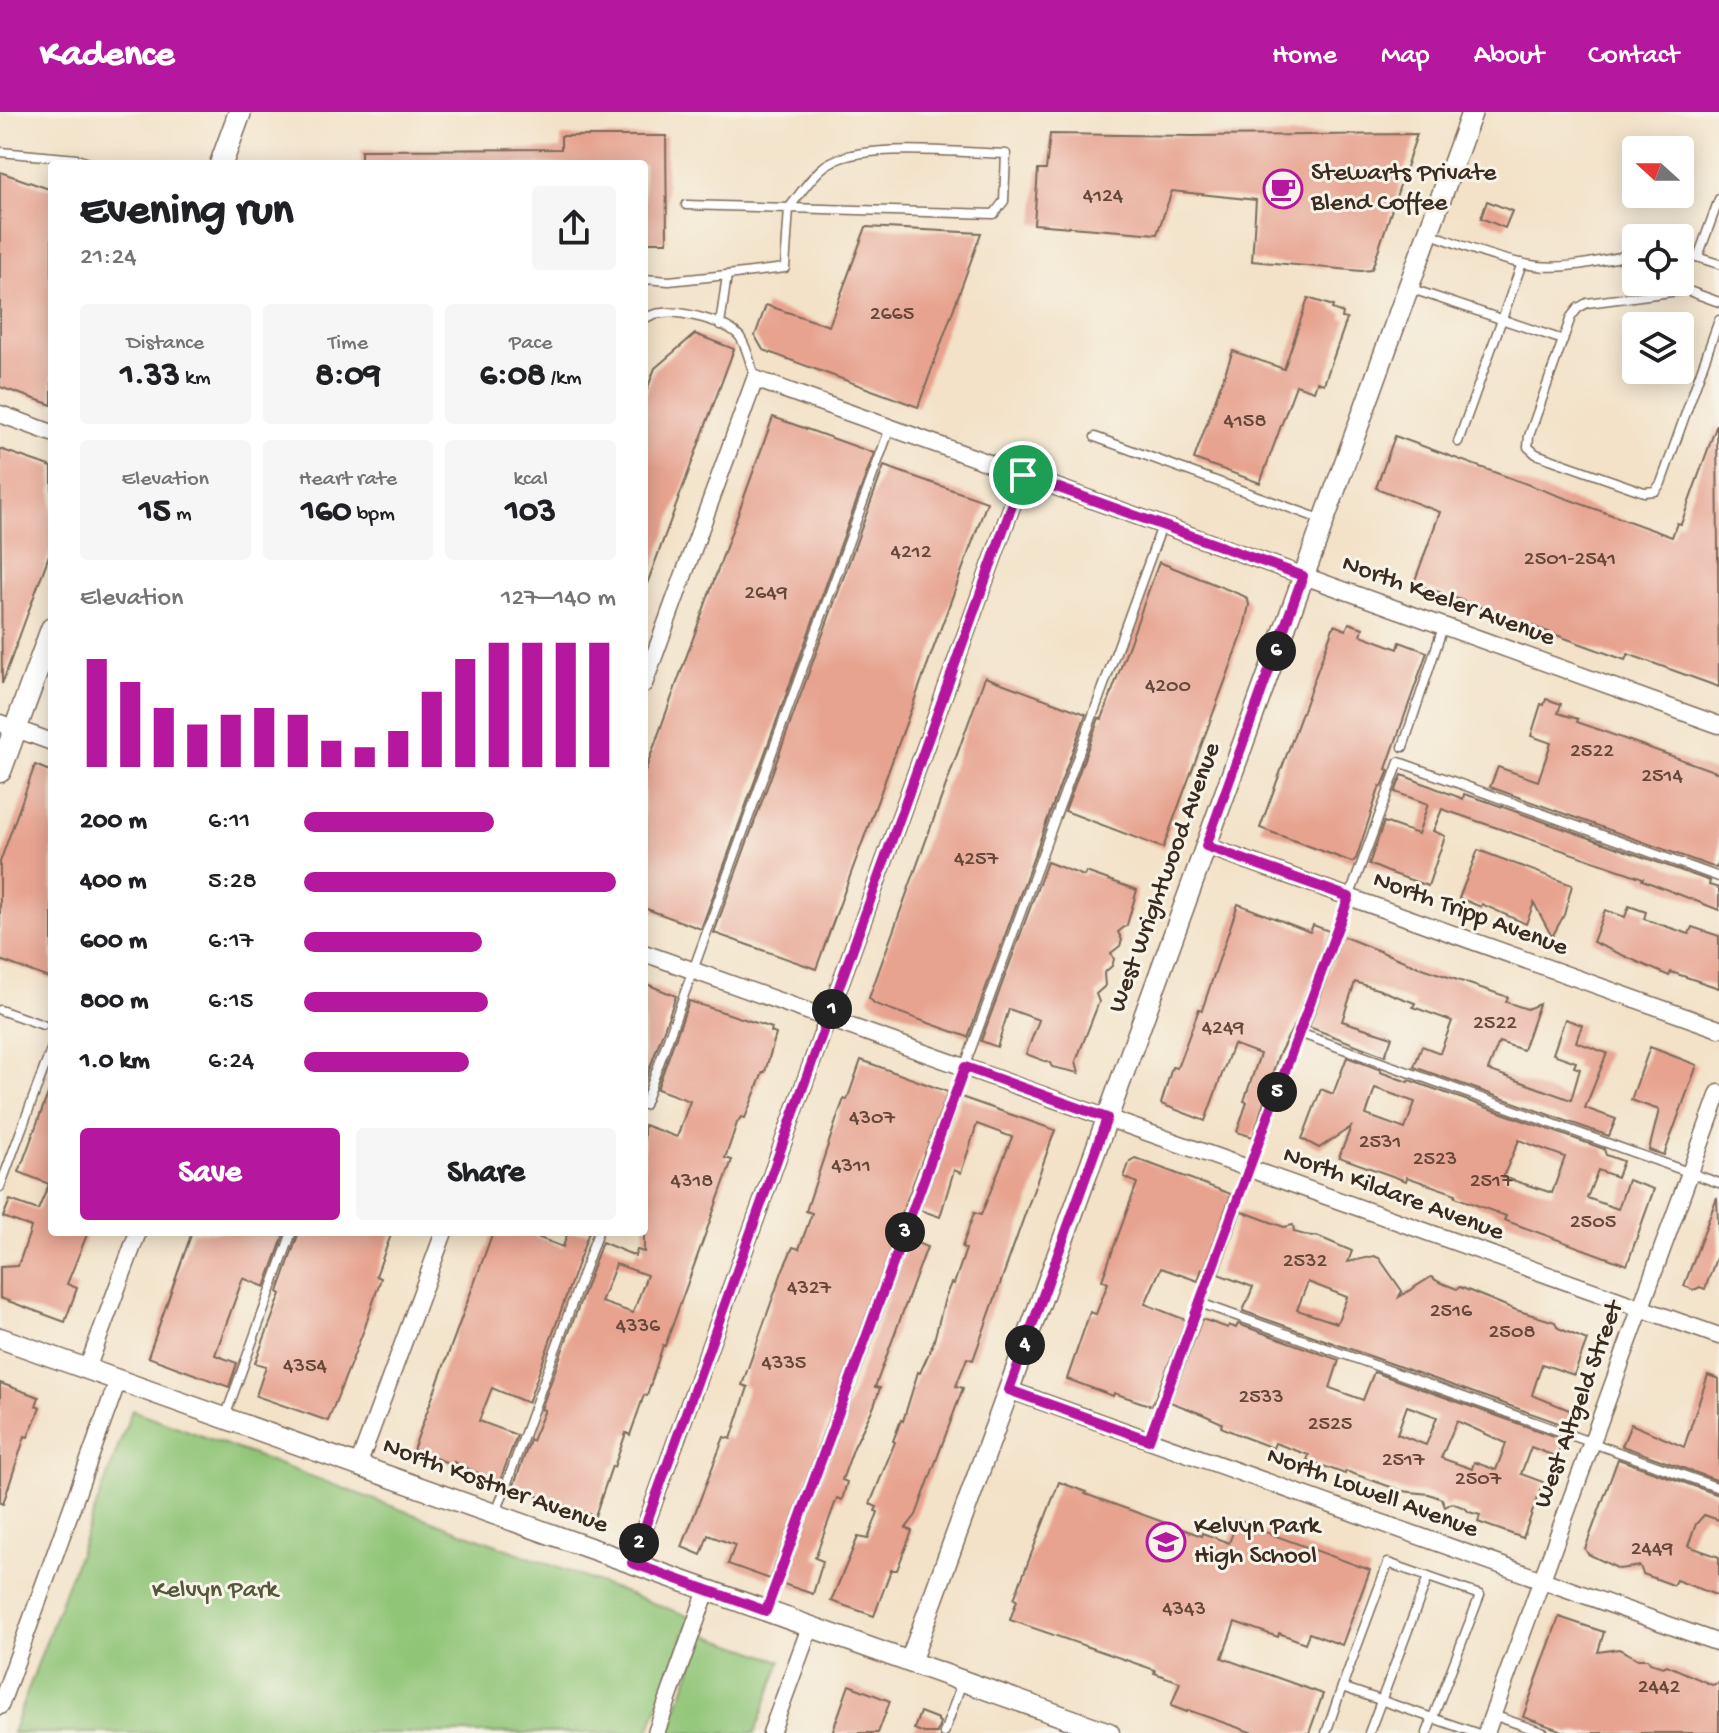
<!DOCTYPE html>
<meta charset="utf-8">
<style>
body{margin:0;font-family:"Gochi Hand",sans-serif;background:#f6f6f6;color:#202124;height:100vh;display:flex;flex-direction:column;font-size:30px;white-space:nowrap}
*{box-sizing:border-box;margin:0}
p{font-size:26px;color:#757577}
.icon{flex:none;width:44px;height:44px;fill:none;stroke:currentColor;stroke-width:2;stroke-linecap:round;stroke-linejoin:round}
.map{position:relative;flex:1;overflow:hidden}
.details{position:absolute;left:48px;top:48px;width:600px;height:1076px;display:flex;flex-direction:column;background:#fff;border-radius:8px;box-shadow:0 4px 20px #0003}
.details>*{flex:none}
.needle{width:52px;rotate:291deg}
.controls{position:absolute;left:1622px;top:24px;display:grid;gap:16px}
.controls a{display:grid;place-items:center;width:72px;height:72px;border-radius:8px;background:#fff;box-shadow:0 4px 20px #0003;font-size:40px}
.pin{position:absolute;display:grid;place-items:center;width:68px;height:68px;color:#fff;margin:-34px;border:4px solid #fff;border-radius:50%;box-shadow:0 2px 8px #0007}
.km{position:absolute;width:40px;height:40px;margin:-20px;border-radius:50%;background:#222;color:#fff;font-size:22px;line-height:40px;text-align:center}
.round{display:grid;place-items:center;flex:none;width:84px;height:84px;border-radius:8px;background:#f6f6f6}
.head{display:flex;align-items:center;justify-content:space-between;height:136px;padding:0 32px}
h1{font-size:44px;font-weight:700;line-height:60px}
.metrics{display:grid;grid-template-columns:repeat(3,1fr);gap:12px;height:136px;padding:8px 32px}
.metrics div{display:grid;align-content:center;border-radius:8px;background:#f6f6f6;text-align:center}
.metrics b{font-size:34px;font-weight:700}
.metrics small{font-size:22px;font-weight:400}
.metrics p{font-size:22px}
.chart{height:224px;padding:16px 32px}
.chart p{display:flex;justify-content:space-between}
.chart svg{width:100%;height:144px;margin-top:8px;stroke:#b5179e;stroke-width:6}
.primary-button{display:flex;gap:16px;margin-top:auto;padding:16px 32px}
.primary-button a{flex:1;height:92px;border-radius:8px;background:#b5179e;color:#fff;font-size:32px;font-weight:700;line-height:92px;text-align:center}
.primary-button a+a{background:#f6f6f6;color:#202124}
ul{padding:0 32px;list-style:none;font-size:26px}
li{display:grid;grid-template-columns:128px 96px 1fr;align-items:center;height:60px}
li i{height:20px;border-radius:10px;background:#b5179e}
header{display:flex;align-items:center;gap:48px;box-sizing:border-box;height:112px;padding:0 40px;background:#b5179e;color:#fff}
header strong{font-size:38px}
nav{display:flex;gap:44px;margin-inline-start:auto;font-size:28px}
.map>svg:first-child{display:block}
.green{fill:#90c577;stroke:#66784a;stroke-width:2}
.building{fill:#e7a390;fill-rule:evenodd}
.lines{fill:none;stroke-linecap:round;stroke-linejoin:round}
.service-casing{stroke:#7b6a5a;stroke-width:11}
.minor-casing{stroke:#7b6a5a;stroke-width:19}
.tertiary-casing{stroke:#7b6a5a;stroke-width:23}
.secondary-casing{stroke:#7b6a5a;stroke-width:25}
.service{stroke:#fff;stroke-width:8}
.minor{stroke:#fff;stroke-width:16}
.tertiary{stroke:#fff;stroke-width:20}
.secondary{stroke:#fff;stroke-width:22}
.route-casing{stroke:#fff;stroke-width:16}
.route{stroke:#b5179e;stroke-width:10}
.labels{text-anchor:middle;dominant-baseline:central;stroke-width:6;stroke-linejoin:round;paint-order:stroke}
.number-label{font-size:22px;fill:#66483a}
.poi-label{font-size:26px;fill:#3b2a1e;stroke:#f7f3e8;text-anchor:start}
.street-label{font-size:26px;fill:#3b2a1e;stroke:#f7f3e8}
.park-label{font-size:26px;fill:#545839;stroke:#f7f3e8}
</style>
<header>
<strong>Kadence</strong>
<nav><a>Home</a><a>Map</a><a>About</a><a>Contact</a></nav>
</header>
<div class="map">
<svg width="1719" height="1621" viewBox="0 0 1719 1621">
<rect width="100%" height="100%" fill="#f7f3e8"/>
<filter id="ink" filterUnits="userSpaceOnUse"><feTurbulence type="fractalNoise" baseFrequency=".0125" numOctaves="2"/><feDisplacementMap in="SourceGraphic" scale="16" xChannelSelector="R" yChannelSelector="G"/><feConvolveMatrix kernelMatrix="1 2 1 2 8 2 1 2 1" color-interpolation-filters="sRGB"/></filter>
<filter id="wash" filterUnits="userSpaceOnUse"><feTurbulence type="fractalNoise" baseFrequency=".006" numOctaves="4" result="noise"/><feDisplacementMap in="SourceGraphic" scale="32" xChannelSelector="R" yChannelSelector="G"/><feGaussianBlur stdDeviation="1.8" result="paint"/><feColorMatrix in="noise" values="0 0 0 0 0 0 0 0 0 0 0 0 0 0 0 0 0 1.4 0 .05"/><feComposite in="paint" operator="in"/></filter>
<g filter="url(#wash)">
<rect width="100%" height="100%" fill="#f3e2c8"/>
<!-- green -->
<g class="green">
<path d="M132 1298 691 1505 648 1621H12Z"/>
<path d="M704 1522 781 1549 755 1621H668Z"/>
</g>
<g id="blocks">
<!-- building -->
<g class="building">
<path d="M1050 22 1192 24 1417 22 1373 154 1371 158 1361 159 1252 149 1256 88 1172 79 1157 122 1034 112 1038 58H1046Z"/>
<path d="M561 24H666L667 130H644V52H361V38L561 37Z"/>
<path d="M0 60 52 78V293L0 275Z"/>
<path d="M1487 89 1512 99 1505 116 1481 106Z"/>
<path d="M866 115 981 121 918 295 763 238 755 224 766 193 829 214Z"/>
<path d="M1308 186 1333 194 1332 197 1343 201 1342 206 1347 207 1324 272 1317 270 1314 279 1296 273 1260 371 1194 347 1233 239 1284 257Z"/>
<path d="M695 222 734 237 644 480V286L655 256Z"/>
<path d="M773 305 874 341 701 817 644 796V662Z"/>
<path d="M1717 312 1719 575 1628 542 1625 548 1414 471 1440 400 1376 376 1395 324 1672 425 1677 411 1681 412Z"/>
<path d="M0 337 52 355V435L2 572Z"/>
<path d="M884 354 987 390 816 857 714 821Z"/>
<path d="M1159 450 1244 484 1248 488 1249 493 1243 521 1163 736 1065 699 1099 606 1102 607Z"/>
<path d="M1349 511 1363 516 1361 523 1398 537 1400 530 1427 540 1386 657 1389 658 1382 675 1380 674 1356 747 1352 750 1260 716 1334 513 1346 518Z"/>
<path d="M985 565 1086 602 968 925 875 892 869 886Z"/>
<path d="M1546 587 1561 592 1558 601 1578 607 1577 610 1719 661V749L1716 756 1490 675 1498 655 1538 669 1551 631 1531 624 1541 592 1544 593Z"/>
<path d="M35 653 52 660V867L0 848V750Z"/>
<path d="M1402 663 1463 687 1464 682 1486 689 1710 769 1709 773 1719 776V798L1642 768 1643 766 1442 697 1433 719 1445 724 1428 774 1388 760 1369 752 1384 710 1418 722 1428 692 1395 680Z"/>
<path d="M1478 738 1572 773 1564 803 1552 825 1534 791 1526 812 1482 792 1481 795 1459 786Z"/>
<path d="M1047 750 1084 764 1086 760 1137 778 1127 813 1118 820 1122 828 1120 834 1111 841 1114 847 1112 854 1104 861 1105 874 1096 882 1099 890 1076 949 1079 961 1052 955 1050 951 1026 942 1039 908 1009 897 997 935 981 929Z"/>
<path d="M1238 792 1310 820 1313 813 1329 819 1296 910 1278 944 1253 1025 1237 1020 1247 990 1244 989 1260 942 1233 932 1205 1009 1161 992 1172 955 1177 956 1199 897 1202 898Z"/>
<path d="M1629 794 1646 800 1644 807 1689 822 1692 815 1719 824V876L1671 860 1669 864 1593 830 1605 798 1625 805Z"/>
<path d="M1342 824 1419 855 1508 885 1506 890 1527 897 1539 892 1523 938 1499 930 1488 958 1571 988 1580 957 1574 955 1576 950 1553 942 1565 907 1582 913 1576 930 1607 941 1585 996 1616 1007 1609 1024 1414 955 1422 934 1440 941 1452 909 1413 895 1415 891 1380 878 1355 870 1342 909 1392 925 1385 944 1309 915Z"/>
<path d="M644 871 676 884 644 972Z"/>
<path d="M689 889 772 916 771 920 776 922 765 960H763L745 1006 741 1005 737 1011 730 1032 725 1046 732 1048 665 1234 663 1233 647 1284 644 1283 630 1323 626 1321 614 1355 612 1354 595 1404 513 1376 530 1328 532 1329 545 1298 541 1297 602 1130 635 1144 637 1138 644 1140V1013L677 1025 690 989 657 977ZM616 1152 647 1163 633 1201 601 1190Z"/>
<path d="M1650 935 1697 953 1664 1043 1649 1038 1659 998 1631 988Z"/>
<path d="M1347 945 1381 958 1380 960 1408 970 1409 968 1604 1037 1606 1043 1623 1049 1617 1065 1598 1058 1587 1086 1618 1097 1628 1068 1654 1077 1627 1153 1504 1108 1506 1104 1455 1085 1456 1082 1407 1065 1406 1069 1339 1045 1351 1015 1319 1036 1302 1027 1321 977 1333 982ZM1375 976 1415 990 1405 1017 1366 1003ZM1519 1028 1565 1045 1552 1081 1503 1065Z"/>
<path d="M861 948 948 980 894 1122 896 1123 770 1467 728 1452 735 1433 708 1423 701 1443 682 1435 724 1325 731 1327 748 1275 742 1273 783 1157 793 1135 799 1137 812 1101 806 1099 838 1003 844 987 847 988Z"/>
<path d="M49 979 52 980V1120H88L67 1172 77 1176 65 1210 0 1186V1155L18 1154 30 1119 31 1115 3 1105 10 1088 38 1098 49 1072 19 1060Z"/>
<path d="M961 985 1055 1018 973 1248 967 1246 956 1274 963 1276 916 1403 906 1416 912 1419 897 1458H891L874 1504 831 1489 858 1425 868 1427 878 1400 875 1399 877 1395 870 1392 895 1330 893 1329 901 1308 903 1309 918 1260 920 1261 933 1232 945 1186 951 1171 954 1172 966 1137 962 1135 974 1101 981 1103 1012 1025 977 1012 961 1061 954 1058 940 1105 920 1098Z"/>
<path d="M1135 1046 1231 1082 1204 1158 1202 1157 1198 1169 1161 1156 1145 1192 1186 1208 1152 1294 1114 1281 1113 1284 1067 1267 1090 1200 1096 1202 1108 1171 1102 1168 1137 1071 1124 1065 1130 1049Z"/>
<path d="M1717 1085 1719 1138 1705 1177 1700 1175 1694 1178 1684 1174Z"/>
<path d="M1241 1099 1284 1115 1293 1113 1294 1120 1312 1125 1317 1124 1352 1139 1348 1150 1374 1144 1379 1146 1402 1179 1399 1185 1431 1165 1439 1170 1457 1177 1460 1175 1516 1198 1555 1210 1558 1216 1587 1228 1574 1263 1542 1252 1532 1283 1572 1299 1567 1314 1243 1199 1253 1175 1218 1162ZM1308 1170 1347 1185 1337 1211 1297 1198Z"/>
<path d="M192 1120H285L265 1175 243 1166 215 1243 237 1251 229 1275 148 1245Z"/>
<path d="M299 1120H392L376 1164 381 1166 365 1215 328 1309 256 1284 266 1254 255 1251 281 1182 278 1180Z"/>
<path d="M493 1120H524L563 1135 568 1120H589L528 1291 492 1276 479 1309 517 1323 499 1371 454 1350V1353L413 1338Z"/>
<path d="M909 1128 927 1135 875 1275 880 1276 874 1294 854 1335 842 1368 847 1370 842 1388 837 1386 815 1446 823 1449 813 1482 783 1472Z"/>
<path d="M1202 1207 1228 1216 1229 1213 1236 1216 1238 1212 1339 1248 1330 1276 1363 1288 1374 1260 1562 1327 1557 1345 1531 1335 1521 1362 1543 1370 1523 1426 1478 1410 1480 1403 1469 1400 1465 1396 1452 1391 1445 1395 1442 1387 1429 1382 1402 1379 1346 1359 1345 1362 1307 1348 1309 1343 1275 1331 1273 1336 1244 1325 1221 1315 1222 1311 1202 1302 1170 1290ZM1407 1294 1437 1305 1426 1333 1397 1322ZM1457 1309 1506 1331 1496 1358 1474 1350 1472 1357 1441 1346Z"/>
<path d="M1708 1263 1719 1267V1369L1622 1334 1631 1312 1684 1335Z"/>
<path d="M0 1271 39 1285 36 1294 40 1296 28 1325 25 1324 3 1392 0 1391Z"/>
<path d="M1618 1347 1719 1383V1408L1704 1403 1696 1412 1688 1434 1719 1445V1484L1676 1468 1673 1473 1643 1462 1640 1454 1619 1457 1588 1442 1585 1437Z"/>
<path d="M1059 1370 1086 1380 1085 1382 1202 1424V1421L1229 1431 1238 1407 1255 1414 1254 1416 1370 1458 1342 1533 1309 1521 1305 1531 1279 1521 1278 1525 1235 1510 1222 1546 1323 1582 1309 1621H1253L1188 1598 1187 1600 1171 1594 1180 1570 1154 1561 1155 1558 1010 1508 1017 1488 1014 1487Z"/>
<path d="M1559 1505 1604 1520 1598 1540 1619 1537 1638 1547H1648L1650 1551 1663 1555 1667 1553 1712 1573 1719 1571V1621H1568L1523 1605Z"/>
<path d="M849 1573 890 1589 878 1621H832Z"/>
<path d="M920 1600 938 1607V1609L940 1610 937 1621H924L914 1617Z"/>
</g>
</g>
</g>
<g filter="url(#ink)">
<use href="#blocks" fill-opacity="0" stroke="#7b6a5a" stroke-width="2"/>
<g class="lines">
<!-- service casing -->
<g class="service-casing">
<g id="service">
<path d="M0 40 77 47 91 52"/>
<path d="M686 93 789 96C800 82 812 63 826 53 860 29 962 41 1006 42L1004 89 994 102 789 96 785 156 727 163"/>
<path d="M1429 121C1464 134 1499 149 1537 154 1569 158 1605 147 1636 142"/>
<path d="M1680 140 1719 152"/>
<path d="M1698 145 1719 87"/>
<path d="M644 167 669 169 727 163 720 213"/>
<path d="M1409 176 1563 228"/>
<path d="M1719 190 1686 178 1587 191 1578 196 1571 205 1529 324 1528 335 1536 342 1644 380 1655 379 1661 371 1719 208"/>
<path d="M644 207C649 204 656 201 662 201 681 198 728 210 740 225 748 237 751 254 755 267"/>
<path d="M1095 325 1323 408"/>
<path d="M1458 330 1522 151"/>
<path d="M1403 635 1443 515"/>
<path d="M0 898 43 913"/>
<path d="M1299 921 1719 1071"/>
<path d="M644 993 890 316"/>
<path d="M0 1075 52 935"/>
<path d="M1200 1191 1719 1376"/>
<path d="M225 1305 292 1120"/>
<path d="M1149 1328 1399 650 1719 765"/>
<path d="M496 1401 598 1120"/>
<path d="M766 1498 1162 414"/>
<path d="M1342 1575 1388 1451 1480 1483 1427 1621"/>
<path d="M1493 1603 1544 1621"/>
<path d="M944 1621 962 1570"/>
<path d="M1326 1621 1342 1575 1476 1621"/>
<path d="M1369 1621 1428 1465"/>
</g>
</g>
<!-- minor casing -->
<g class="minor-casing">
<g id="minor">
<path d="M0 302 52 321"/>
<path d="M644 572 755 267 1719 613"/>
<path d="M0 611 52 630"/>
<path d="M1206 734 1719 917"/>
<path d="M644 841 1719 1224"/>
<path d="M87 1257 138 1120"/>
<path d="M1009 1278 1719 1531"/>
<path d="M358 1354 444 1120"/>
<path d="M632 1451 1023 363"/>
<path d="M0 1594 118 1268"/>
<path d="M656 1621 707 1478"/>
<path d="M771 1621 810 1515"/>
<path d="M1486 1621 1719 981"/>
</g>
</g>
<!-- tertiary casing -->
<g class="tertiary-casing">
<g id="tertiary">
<path d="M0 1226 1109 1621"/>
<path d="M910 1550 1472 0"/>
</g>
</g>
<!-- secondary casing -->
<g class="secondary-casing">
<g id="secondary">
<path d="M221 52 240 0"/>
<path d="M0 659 52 517"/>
</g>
</g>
<!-- service -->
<use href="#service" class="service"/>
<!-- minor -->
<use href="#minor" class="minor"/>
<!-- tertiary -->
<use href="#tertiary" class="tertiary"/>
<!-- secondary -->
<use href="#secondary" class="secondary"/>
</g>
</g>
<g class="lines" filter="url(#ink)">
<!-- route casing -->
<g class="route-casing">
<path id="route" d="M1023 363 1303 464 1206 734 1349 785 1149 1328 1009 1278 1107 1006 965 955 766 1499 632 1451Z"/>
</g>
<!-- route -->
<use href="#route" class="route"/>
</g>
<!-- icons -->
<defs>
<g id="cafe-ring" transform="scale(2)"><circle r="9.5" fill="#f7f3e8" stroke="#b5179e" stroke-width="1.5"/><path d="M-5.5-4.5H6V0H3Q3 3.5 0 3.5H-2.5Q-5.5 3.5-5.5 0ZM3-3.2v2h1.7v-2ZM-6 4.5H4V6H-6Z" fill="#b5179e"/></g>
<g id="school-ring" transform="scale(2)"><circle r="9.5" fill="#f7f3e8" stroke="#b5179e" stroke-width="1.5"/><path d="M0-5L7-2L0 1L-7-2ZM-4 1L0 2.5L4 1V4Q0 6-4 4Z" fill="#b5179e"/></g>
</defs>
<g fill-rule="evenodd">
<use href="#cafe-ring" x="1283" y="77"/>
<use href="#school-ring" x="1166" y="1430"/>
</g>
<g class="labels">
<!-- number labels -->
<g class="number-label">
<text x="1103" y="85">4124</text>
<text x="892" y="203">2665</text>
<text x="1245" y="310">4158</text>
<text x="911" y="441">4212</text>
<text x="1570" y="448">2501-2541</text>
<text x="766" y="482">2649</text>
<text x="1168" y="575">4200</text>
<text x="1592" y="640">2522</text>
<text x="1662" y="665">2514</text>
<text x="976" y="748">4257</text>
<text x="1495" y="912">2522</text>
<text x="1223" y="917">4249</text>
<text x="872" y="1007">4307</text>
<text x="1380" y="1031">2531</text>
<text x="1435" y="1048">2523</text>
<text x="851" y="1055">4311</text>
<text x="692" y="1070">4318</text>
<text x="1491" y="1070">2517</text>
<text x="1593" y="1111">2505</text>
<text x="1305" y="1150">2532</text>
<text x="809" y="1177">4327</text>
<text x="1451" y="1200">2516</text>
<text x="638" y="1215">4336</text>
<text x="1512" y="1221">2508</text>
<text x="784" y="1252">4335</text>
<text x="305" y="1255">4354</text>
<text x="1261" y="1286">2533</text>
<text x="1330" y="1313">2525</text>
<text x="1403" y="1349">2517</text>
<text x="1478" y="1368">2507</text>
<text x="1652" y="1438">2449</text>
<text x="1184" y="1498">4343</text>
<text x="1659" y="1576">2442</text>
</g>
<!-- poi labels -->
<g class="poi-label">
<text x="1311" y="62">Stewarts Private<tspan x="1311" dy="30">Blend Coffee</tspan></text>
<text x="1194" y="1415">Kelvyn Park<tspan x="1194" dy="30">High School</tspan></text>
</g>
<!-- street labels -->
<g class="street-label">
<text transform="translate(1448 490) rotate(20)">North Keeler Avenue</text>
<text transform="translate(1166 766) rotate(-70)">West Wrightwood Avenue</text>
<text transform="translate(1470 803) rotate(20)">North Tripp Avenue</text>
<text transform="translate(1393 1083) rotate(20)">North Kildare Avenue</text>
<text transform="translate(1580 1293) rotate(-70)">West Altgeld Street</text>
<text transform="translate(495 1375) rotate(20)">North Kostner Avenue</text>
<text transform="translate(1372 1382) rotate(20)">North Lowell Avenue</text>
</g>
<!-- park labels -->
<g class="park-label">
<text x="215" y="1479">Kelvyn Park</text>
</g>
</g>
</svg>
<div class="controls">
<a><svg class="needle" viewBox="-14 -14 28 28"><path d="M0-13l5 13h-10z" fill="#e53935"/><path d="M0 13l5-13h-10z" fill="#757577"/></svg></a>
<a><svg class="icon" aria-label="locate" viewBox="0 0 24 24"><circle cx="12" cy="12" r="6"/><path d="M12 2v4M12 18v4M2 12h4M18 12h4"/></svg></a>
<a><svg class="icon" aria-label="layers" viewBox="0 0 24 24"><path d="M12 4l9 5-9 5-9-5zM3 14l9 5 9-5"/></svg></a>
</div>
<div class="pin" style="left:1023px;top:363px;background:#1e9e55"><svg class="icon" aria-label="arrive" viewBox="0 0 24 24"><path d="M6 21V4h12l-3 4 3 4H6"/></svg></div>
<b class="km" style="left:832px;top:897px">1</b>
<b class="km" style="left:639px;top:1431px">2</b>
<b class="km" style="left:905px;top:1120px">3</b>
<b class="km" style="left:1025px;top:1233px">4</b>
<b class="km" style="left:1277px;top:980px">5</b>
<b class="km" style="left:1276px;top:539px">6</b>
<section class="details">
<div class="head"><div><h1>Evening run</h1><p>21:24</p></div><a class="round"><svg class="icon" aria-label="share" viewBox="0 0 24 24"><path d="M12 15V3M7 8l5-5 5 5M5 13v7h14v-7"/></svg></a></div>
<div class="metrics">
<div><p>Distance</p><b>1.33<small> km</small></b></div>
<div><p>Time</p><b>8:09</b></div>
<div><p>Pace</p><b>6:08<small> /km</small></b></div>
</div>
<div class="metrics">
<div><p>Elevation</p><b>15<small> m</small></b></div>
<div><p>Heart rate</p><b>160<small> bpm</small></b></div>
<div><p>kcal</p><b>103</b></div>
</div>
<div class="chart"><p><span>Elevation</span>127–140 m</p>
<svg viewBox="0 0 160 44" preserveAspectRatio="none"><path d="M5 44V11M15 44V18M25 44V26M35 44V31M45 44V28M55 44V26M65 44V28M75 44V36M85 44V38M95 44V33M105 44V21M115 44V11M125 44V6M135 44V6M145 44V6M155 44V6"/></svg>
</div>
<ul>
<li><b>200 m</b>6:11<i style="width:61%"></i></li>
<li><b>400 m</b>5:28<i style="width:100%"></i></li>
<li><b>600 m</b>6:17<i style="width:57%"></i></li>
<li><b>800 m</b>6:15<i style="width:59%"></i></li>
<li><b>1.0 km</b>6:24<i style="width:53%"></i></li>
</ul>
<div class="primary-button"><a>Save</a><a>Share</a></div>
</section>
</div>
